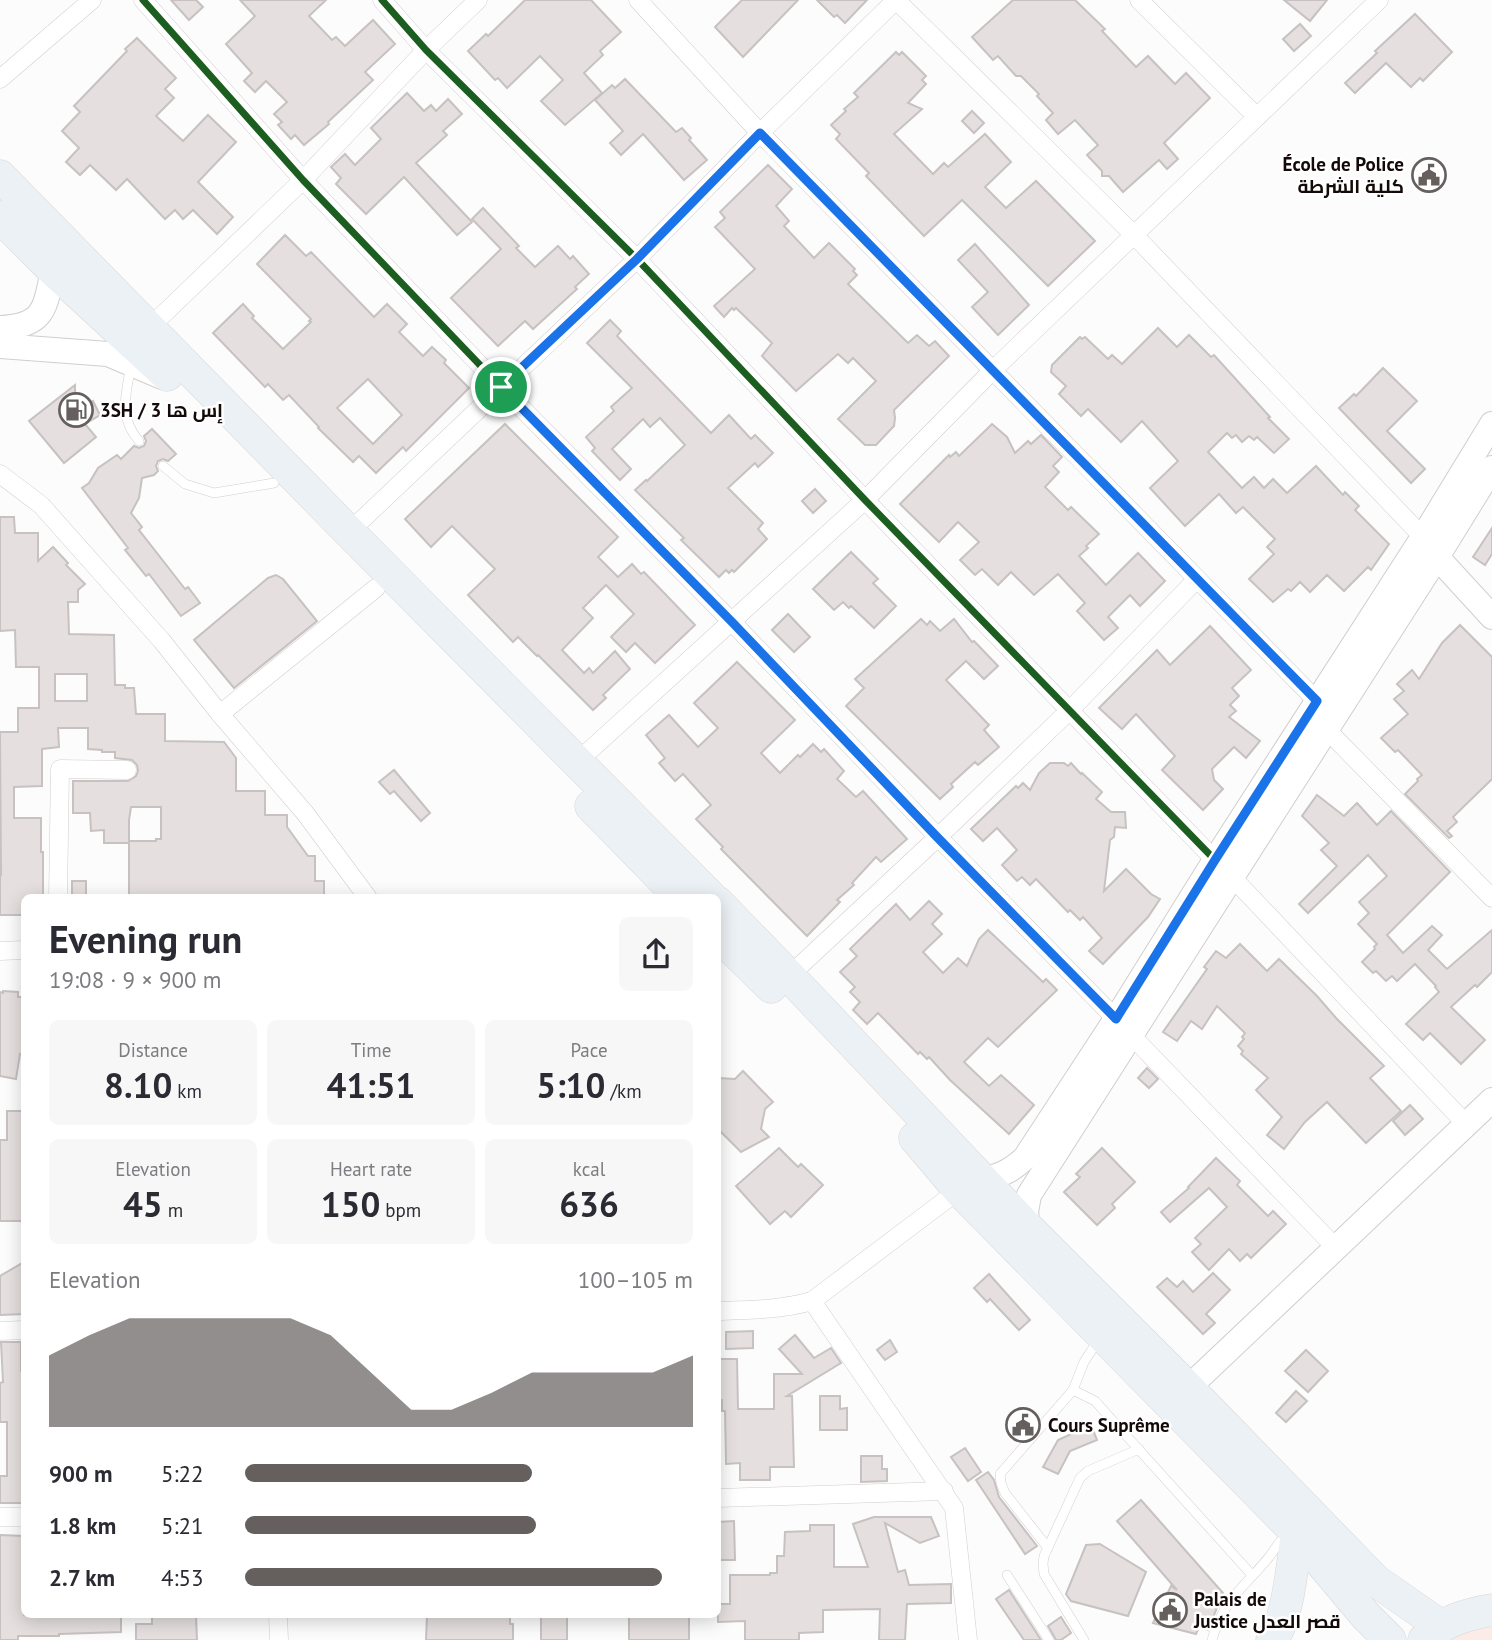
<!DOCTYPE html>
<meta charset="utf-8">
<style>
body{margin:0;font-family:"PT Sans",Cairo,sans-serif;background:#f7f7f7;color:#2b2b33;height:100vh;display:flex;flex-direction:column;font-size:26px;white-space:nowrap}
*{box-sizing:border-box;margin:0}
p{font-size:23px;color:#7c7c81}
.icon{flex:none;width:38px;height:38px;fill:none;stroke:currentColor;stroke-width:2;stroke-linecap:round;stroke-linejoin:round}
.map{position:relative;flex:1;overflow:hidden}
.side{position:absolute;left:21px;top:894px;width:700px;height:724px;display:flex;flex-direction:column;background:#fff;border-radius:10px;box-shadow:0 4px 18px #0003}
.side>*{flex:none}
.pin{position:absolute;display:grid;place-items:center;width:60px;height:60px;color:#fff;margin:-30px;border:4px solid #fff;border-radius:50%;box-shadow:0 2px 7px #0007}
.round{display:grid;place-items:center;flex:none;width:74px;height:74px;border-radius:10px;background:#f7f7f7}
.summary{display:flex;align-items:center;justify-content:space-between;height:119px;padding:0 28px}
h1{font-size:38px;font-weight:600;line-height:52px}
.figures{display:grid;grid-template-columns:repeat(3,1fr);gap:10px;height:119px;padding:7px 28px}
.figures div{display:grid;align-content:center;border-radius:10px;background:#f7f7f7;text-align:center}
.figures b{font-size:35px;font-weight:600}
.figures small{font-size:19px;font-weight:400}
.figures p{font-size:19px}
.chart{height:196px;padding:14px 28px}
.chart p{display:flex;justify-content:space-between}
.chart svg{width:100%;height:126px;margin-top:7px;fill:#655f5e;opacity:.7}
ul{padding:0 28px;list-style:none;font-size:23px}
li{display:grid;grid-template-columns:112px 84px 1fr;align-items:center;height:52px}
li i{height:18px;border-radius:9px;background:#655f5e}
.map>svg:first-child{display:block}
.green{fill:#fcece8}
.building{fill:#e5e0df;stroke:#c7c2c1;stroke-width:2;fill-rule:evenodd}
.lines{fill:none;stroke-linecap:round;stroke-linejoin:round}
.lane-casing{stroke:#d3cdcd;stroke-width:10}
.street-casing{stroke:#d3cdcd;stroke-width:19}
.secondary-casing{stroke:#d3cdcd;stroke-width:26}
.highway-casing{stroke:#d9d7d7;stroke-width:33}
.lane{stroke:#fff;stroke-width:9}
.street{stroke:#fff;stroke-width:18}
.secondary{stroke:#fff;stroke-width:24}
.highway{stroke:#ecf1f5;stroke-width:32}
.cycleway-casing{stroke:#fff;stroke-width:11}
.cycleway{stroke:#1b5e20;stroke-width:7}
.route-casing{stroke:#fff;stroke-width:14}
.route{stroke:#1a73e8;stroke-width:9}
.labels{text-anchor:middle;dominant-baseline:central;stroke-width:5;stroke-linejoin:round;paint-order:stroke}
.poi-label{font-size:19px;font-weight:bold;fill:#140a09;stroke:#fff;text-anchor:start}
</style>
<div class="map">
<svg width="1492" height="1640" viewBox="0 0 1492 1640">
<rect width="100%" height="100%" fill="#fcfcfc"/>
<!-- green -->
<path class="green" d="M1492 1623V1640H1445L1457 1632Z"/>
<!-- building -->
<g class="building">
<path d="M171 0H196L203 7 189 20Z"/>
<path d="M240 0H326L309 16 332 40 336 37 345 46 373 20 395 44 365 72 373 80 328 122 329 124 304 145 295 135 291 139 278 125 282 122 274 114 287 102 266 81 255 92 244 81 252 73 226 44 255 16Z"/>
<path d="M525 0H591L621 32 600 51 603 55 584 73 602 93 565 125 541 101 563 80 540 56 507 88 498 78 495 80 468 51 486 34 488 36Z"/>
<path d="M742 0H798L743 57 715 27Z"/>
<path d="M817 0H867L845 23 837 15 834 17Z"/>
<path d="M1013 0H1075L1105 29 1102 31 1136 67 1148 56 1175 84 1186 73 1210 98 1164 143 1178 159 1167 169 1159 160 1123 192 1109 176H1102V171L1087 155 1098 145 1075 120 1058 134 1046 120 1053 113 1037 96 1039 94 1021 76H1016L998 56 993 60 972 37Z"/>
<path d="M1284 0H1327L1310 21Z"/>
<path d="M1415 14 1452 52 1423 81 1420 78 1411 87 1386 63 1355 93 1345 83 1377 53 1375 51Z"/>
<path d="M1300 24 1311 36 1294 51 1283 39Z"/>
<path d="M137 38 176 78 165 89 174 98 156 116 183 141 208 115 236 142 198 182 233 217 217 234 193 210 183 219 175 210 165 219 127 179 116 190 90 165 80 175 66 162 79 148 62 131 80 112 74 106 127 51 125 49Z"/>
<path d="M896 52 899 55 902 52 926 76 922 80 926 84 908 103 922 109 894 134 933 174 944 163 948 167 985 134 1011 162 985 187 1006 208 1036 181 1095 241 1048 286 962 200 924 236 866 176 869 173 836 139 840 134 831 125 846 111 844 109 858 97 854 93Z"/>
<path d="M625 79 676 132 682 128 691 138 689 140 707 160 684 180 643 134 621 155 610 143 623 131 595 100 612 85 615 88Z"/>
<path d="M407 93 424 111 431 105 436 111 448 99 462 114 443 131 447 135 416 163 472 222 457 235 404 177 366 214 336 184 341 178 331 167 345 154 355 165 381 139 371 128Z"/>
<path d="M972 111 984 123 974 133 962 121Z"/>
<path d="M768 165 792 189 776 206 789 221 784 226 814 258 829 243 855 269 853 271 857 275 848 284 908 343 917 335 929 346 935 341 949 356 894 410 895 418 894 426 876 445H865L838 419 876 381 853 358 848 363 838 354 796 391 762 356 772 343 736 308 734 310 732 308 724 317 714 306 755 269 715 227 725 218 720 212Z"/>
<path d="M483 208 519 246 516 248 535 267 558 246 570 259 573 256 589 274 575 287 577 289 533 329 525 321 498 346 451 298 501 249 472 219Z"/>
<path d="M285 235 306 256 311 252 374 317 387 304 407 324 399 332 423 356 432 347 446 360 444 363 469 388 406 451 403 447 376 473 359 456 353 462 318 428 319 427 289 395 283 400 268 384 265 387 213 333 243 304 254 316 252 318 283 349 311 322 309 321 311 319 257 264ZM368 379 402 415 373 444 337 408Z"/>
<path d="M975 244 1029 305 998 335 972 307 988 292 958 260Z"/>
<path d="M610 320 621 331 617 336 711 433 729 415 751 439 755 435 773 453 758 467 755 463 728 488 763 523 758 529 767 539 734 572 732 570 729 573 726 570 719 577 681 540 684 538 635 490 646 480 647 481 685 445 660 418 650 427 643 419 612 449 631 469 620 480 592 451 595 448 586 437 614 411 611 407 632 388 587 343Z"/>
<path d="M1158 328 1177 347 1189 335 1211 357 1214 355 1270 417 1268 418 1289 439 1274 453 1257 437 1254 440 1249 436 1242 442 1236 435 1232 438 1227 433 1208 452 1242 488 1254 477 1264 488 1273 479 1287 493 1316 466 1343 495 1345 492 1359 506 1355 510 1389 544 1371 570 1368 567 1344 591 1327 575 1310 592 1300 582 1291 591 1288 589 1273 602 1249 579 1274 554 1267 547 1275 539 1243 507 1236 513 1219 494 1185 526 1150 488 1178 461 1142 421 1121 442 1088 409 1081 416 1059 394 1066 386 1051 372 1052 365 1080 337 1082 339 1085 337 1108 359 1112 355 1122 364Z"/>
<path d="M1383 368 1417 401 1387 431 1425 469 1411 483 1339 408 1354 394 1356 396Z"/>
<path d="M75 385V411L93 401 100 415 85 424 96 437 64 463 29 421Z"/>
<path d="M505 424 618 537 598 557 618 577 632 564 641 574 644 572 695 625 655 663 635 643 626 652 611 637 634 614 606 585 583 608 593 618 562 650 584 673 589 668 593 673 615 651 630 669 603 695 606 698 593 710 538 655 537 656 518 637 513 642 468 595 495 569 452 526 431 547 405 519Z"/>
<path d="M992 424 1007 437 1015 453 1028 441 1031 444 1041 435 1062 457 1053 466 1059 472 1045 487 1068 510 1071 507 1099 534 1086 546 1088 548 1079 556 1106 585 1138 553 1165 581 1140 606 1130 595 1108 617 1118 628 1104 640 1077 611 1085 603 1058 574 1034 595 1011 572 998 585 982 569 975 575 960 560 979 542 958 522 939 542 900 504 949 455 950 457 956 452 959 456Z"/>
<path d="M152 429 176 454 168 461 163 459 158 461 156 466 158 471 154 475 142 478 139 498 131 513 142 527 139 530 164 562 185 589 188 587 200 603 181 616 149 574 146 576 125 550 128 548 82 488 89 483 98 468 117 455 121 459 134 446 139 448 144 446 146 441 144 436Z"/>
<path d="M815 489 826 501 813 513 802 501Z"/>
<path d="M0 517H14L15 533H38V561L53 547 68 563 66 565 85 584 78 590V602H68L69 634 114 635 115 685H125V688H134L136 714H165V741L224 742 236 758V791H265V815H287V827L308 856H315V881H324V898L129 897V843H104V830L91 831 90 813H73V781H128L136 776 138 771 137 765 132 760 115 758V752H102V750L88 749V728H58L59 747 42 749V786L14 787V818H41V852H43V898H24V915H0V875H1L0 732H18V708H39V667H16L15 630 0 631ZM55 674H87V701H55ZM131 807H161V839H156V841H129V820Z"/>
<path d="M1492 528V554L1485 565 1473 557Z"/>
<path d="M851 552 878 579 873 583 896 606 874 628 851 606 849 608 843 602 834 610 813 589Z"/>
<path d="M276 575 283 579 317 621 234 688 194 640 268 578Z"/>
<path d="M788 614 810 637 794 652 772 630Z"/>
<path d="M921 619 927 625 930 621 940 631 954 619 972 642 974 641 998 666 984 679 966 661 946 680 989 725 984 730 999 747 978 765 975 762 951 784 953 787 940 799 846 706 864 688 855 679Z"/>
<path d="M1460 625 1492 657V779L1453 817 1457 822 1447 831 1452 836 1449 838 1405 794 1418 781 1417 779 1422 775 1398 750 1395 752 1381 738 1408 714 1394 699 1404 691 1397 684 1412 670 1419 679 1442 643Z"/>
<path d="M1210 626 1251 670 1232 688 1239 696 1230 705 1236 711 1229 717 1260 741 1246 758 1234 747 1212 769 1214 780 1223 789 1203 810 1162 770 1175 756 1136 714 1122 729 1099 708 1157 650 1170 665Z"/>
<path d="M737 662 795 720 761 753 780 773 798 755 800 757 813 744 821 752 824 749 844 771 837 779 856 797 863 791 907 839 881 862 876 857 852 883 854 885 837 900 840 902 807 936 721 849 723 847 696 819 711 805 683 774 675 781 659 763 665 758 646 735 669 715 698 747 718 728 694 703Z"/>
<path d="M1050 763H1064L1068 766 1071 763 1081 774 1082 773 1102 792 1096 799 1111 812H1125L1126 828 1115 827 1114 837 1110 840 1104 891 1126 869 1151 894 1160 899 1148 917 1103 964 1089 951 1102 938 1083 917 1080 920 1070 910 1068 912 1036 879 1030 885 1022 877 1017 881 1002 865 1017 850 997 828 983 841 971 829 1016 786 1018 788 1023 783 1030 790 1039 773Z"/>
<path d="M394 770 430 813 421 821 394 791 390 794 379 782Z"/>
<path d="M1317 795 1344 816 1357 803 1377 825 1391 811 1450 872 1387 935 1403 953 1432 926 1442 935 1428 950 1447 969 1492 930V972L1477 987 1475 985 1451 1007 1485 1040 1461 1064 1430 1033 1423 1040 1406 1024 1439 992 1435 987 1436 986 1415 964 1397 981 1392 976 1386 981 1376 971 1373 973 1362 962 1375 949 1374 947 1377 944 1358 924 1369 913 1359 902 1387 876 1368 855 1308 913 1299 904 1337 866 1321 850 1329 843 1302 816Z"/>
<rect x="72" y="881" width="14" height="17"/>
<path d="M929 901 942 914 932 924 942 934 923 952 943 973 958 958 967 966 979 939 988 930 1043 982 1046 979 1057 990 998 1047 988 1038 964 1062 989 1086 1001 1075 1034 1105 1009 1134 950 1080 929 1057 927 1059 920 1052 918 1054 878 1013 867 1024 853 1010 860 1002 850 992 855 987 840 972 857 956 850 949 896 904 910 920Z"/>
<path d="M1240 944 1267 971 1279 959 1317 996 1336 1018 1384 1066 1370 1078 1401 1111 1366 1143 1327 1102 1305 1122 1284 1149 1267 1135 1282 1117 1256 1090 1268 1078 1241 1054 1243 1051 1238 1046 1244 1039 1242 1037 1245 1033 1217 1006 1202 1029 1191 1021 1177 1041 1163 1032 1207 969 1204 967 1216 951 1226 958Z"/>
<path d="M3 991 18 992V997H24V1054H20L16 1079 0 1076V992L3 993Z"/>
<path d="M1147 1068 1158 1079 1149 1088 1138 1078Z"/>
<path d="M743 1071 773 1102 765 1109 761 1129 769 1137 741 1152 718 1129V1078L735 1079Z"/>
<path d="M1410 1105 1423 1119 1405 1135 1393 1121Z"/>
<path d="M7 1111H24V1221H0V1140H7Z"/>
<path d="M779 1148 798 1167 801 1164 823 1185 791 1217 785 1211 770 1224 736 1186Z"/>
<path d="M1102 1148 1135 1182 1112 1204 1115 1208 1097 1225 1064 1192 1080 1177 1076 1174Z"/>
<path d="M1216 1158 1240 1181 1237 1185 1268 1216 1273 1211 1286 1224 1251 1258 1247 1254 1240 1261 1229 1249 1209 1270 1192 1252 1201 1244 1195 1238 1227 1207 1209 1188 1170 1222 1161 1212 1189 1188 1188 1187Z"/>
<path d="M24 1262V1314L0 1315V1276Z"/>
<path d="M1213 1273 1230 1290 1206 1314 1215 1323 1203 1334 1157 1287 1167 1278 1177 1287 1183 1281 1193 1292Z"/>
<path d="M989 1274 1030 1320 1019 1330 990 1299 987 1302 974 1288Z"/>
<path d="M753 1331V1348L726 1349V1332Z"/>
<path d="M795 1335 814 1358 831 1348 841 1363 787 1396H792L794 1467H770V1480H740V1463L726 1464 725 1411H722V1400H718V1359H737L738 1409H774V1374H802L779 1349Z"/>
<path d="M890 1340 897 1352 885 1360 877 1350Z"/>
<path d="M1 1342H21V1371H24V1503H0V1476H7V1422H0V1383L3 1382Z"/>
<path d="M1306 1350 1328 1371 1308 1392 1285 1371Z"/>
<path d="M1296 1391 1307 1401 1286 1422 1276 1413Z"/>
<path d="M820 1396H840V1409L847 1408V1430H820Z"/>
<path d="M1091 1425 1097 1440 1070 1451 1058 1474 1043 1467 1058 1440Z"/>
<path d="M965 1448 981 1472 968 1481 951 1457Z"/>
<path d="M861 1456H882V1469H887V1481L861 1482Z"/>
<path d="M988 1472 994 1480 999 1497 1037 1546 1025 1554 976 1480Z"/>
<path d="M1141 1500 1223 1593 1208 1630 1199 1627 1196 1634 1153 1623 1171 1586 1177 1590 1117 1521Z"/>
<path d="M874 1517H931L939 1536 920 1543 885 1523 898 1572 905 1570 909 1585 951 1584V1603L907 1604 905 1640H879L880 1609 823 1610V1632L799 1633V1640H745V1621L718 1622V1604H730V1575H770V1573H777V1556H784L785 1532 810 1531V1525H834V1567H868L853 1524Z"/>
<path d="M734 1521 735 1560H718V1522Z"/>
<path d="M0 1535 24 1536V1615H121V1632L59 1634V1636H18V1640H0Z"/>
<path d="M1100 1544 1146 1572 1128 1616 1071 1601 1066 1594 1086 1545Z"/>
<path d="M1009 1590 1041 1640H1024L996 1599Z"/>
<path d="M165 1615 196 1616 197 1640H136V1624H152V1617H165Z"/>
<path d="M427 1615H510V1624H513V1640H426Z"/>
<rect x="541" y="1615" width="26" height="25"/>
<rect x="629" y="1615" width="60" height="25"/>
<path d="M1061 1617 1071 1633 1061 1640H1056L1048 1626Z"/>
</g>
<g class="lines">
<!-- lane casing -->
<g class="lane-casing">
<g id="lane">
<path d="M131 365C126 394 118 417 139 441"/>
<path d="M163 466 185 484 214 493 274 483"/>
<path d="M1073 1390 1084 1362 1099 1339"/>
<path d="M1048 1548 1005 1493 1001 1483 1000 1474 1073 1390 1095 1401 1252 1575"/>
<path d="M1007 1575 1049 1640"/>
<path d="M1084 1640 1044 1574 1043 1564 1044 1556 1080 1478 1088 1471 1139 1449"/>
<path d="M1212 1640C1224 1598 1244 1588 1269 1557 1275 1549 1280 1541 1286 1534"/>
</g>
</g>
<!-- street casing -->
<g class="street-casing">
<g id="street">
<path d="M143 0 303 180 501 387 732 622 938 837 1116 1019"/>
<path d="M382 0 426 50 637 259 865 500 1215 860"/>
<path d="M638 0 760 133 1317 701"/>
<path d="M896 0 1134 235 1423 537"/>
<path d="M1139 0 1257 117"/>
<path d="M0 79 92 0"/>
<path d="M149 328 303 180 426 50 478 0"/>
<path d="M0 474 41 505 162 641 220 714 305 813 368 898"/>
<path d="M349 532 637 259 760 133 896 0"/>
<path d="M220 714 376 588"/>
<path d="M1327 730 1492 898"/>
<path d="M577 762 865 500 993 370 1379 0"/>
<path d="M1232 877 1466 1124"/>
<path d="M58 898 60 769 127 770"/>
<path d="M0 951 24 950"/>
<path d="M789 976 938 837 1070 710 1197 579"/>
<path d="M1132 1036 1336 1248"/>
<path d="M812 1301 954 1508 968 1640"/>
<path d="M718 1311C750 1310 780 1310 812 1301L959 1190"/>
<path d="M0 1331 24 1330"/>
<path d="M718 1498 944 1491"/>
<path d="M0 1517H24"/>
<path d="M278 1615 279 1640"/>
</g>
</g>
<!-- secondary casing -->
<g class="secondary-casing">
<g id="secondary">
<path d="M0 328C45 326 45 308 53 270"/>
<path d="M0 346 108 354 162 377"/>
<path d="M1437 557 1492 617"/>
<path d="M982 1180C1000 1176 1011 1171 1025 1158L1116 1019 1215 860 1423 537 1492 424"/>
<path d="M1028 1228 1026 1212 1029 1195 1232 877 1437 557 1492 468"/>
<path d="M1188 1388 1492 1100"/>
</g>
</g>
<!-- highway casing -->
<g class="highway-casing">
<g id="highway">
<path d="M0 176 349 532 712 898"/>
<path d="M0 217 53 270 167 375"/>
<path d="M591 806 681 898"/>
<path d="M718 903 789 976 1028 1228 1188 1388 1376 1581 1441 1626"/>
<path d="M718 935 771 987"/>
<path d="M915 1138 959 1190 1291 1527 1366 1616 1390 1640"/>
<path d="M1272 1640C1289 1616 1292 1564 1297 1535"/>
<path d="M1424 1640C1443 1621 1467 1614 1492 1610"/>
</g>
</g>
<!-- lane -->
<use href="#lane" class="lane"/>
<!-- street -->
<use href="#street" class="street"/>
<!-- secondary -->
<use href="#secondary" class="secondary"/>
<!-- highway -->
<use href="#highway" class="highway"/>
<!-- cycleway casing -->
<g class="cycleway-casing">
<g id="cycleway">
<path d="M143 0 303 180 501 387 732 622 938 837 1116 1019"/>
<path d="M382 0 426 50 637 259 865 500 1215 860"/>
</g>
</g>
<!-- cycleway -->
<use href="#cycleway" class="cycleway"/>
</g>
<g class="lines">
<!-- route casing -->
<g class="route-casing">
<path id="route" d="M760 133 1317 701 1215 860 1116 1019 938 838 732 622 501 387 637 259Z"/>
</g>
<!-- route -->
<use href="#route" class="route"/>
</g>
<!-- icons -->
<defs>
<g id="civic-ring" transform="scale(1.75)"><circle r="9.5" fill="#fff" stroke="#655f5e" stroke-width="1.5"/><path d="M-.6-6.5H3V-4.5H.6V-3L4-1V1h2V6H-6V1h2V-1L-.6-3ZM-1.2 2.5V6h2.4V2.5Z" fill="#655f5e"/></g>
<g id="fuel-ring" transform="scale(1.75)"><circle r="9.5" fill="#fff" stroke="#655f5e" stroke-width="1.5"/><path d="M-5.5-6h7V0h2V4h1.3V-2.5L3-4.5l.8-.8L6-3V5H2.5V1h-1V6h-7ZM-4.2-4.7v3.2H.2V-4.7Z" fill="#655f5e"/></g>
</defs>
<g fill-rule="evenodd">
<use href="#civic-ring" x="1429" y="175"/>
<use href="#fuel-ring" x="76" y="410"/>
<use href="#civic-ring" x="1023" y="1425"/>
<use href="#civic-ring" x="1170" y="1610"/>
</g>
<g class="labels">
<!-- poi labels -->
<g class="poi-label">
<text x="1404" y="164" text-anchor="end">École de Police<tspan x="1404" dy="22">كلية الشرطة</tspan></text>
<text x="100" y="410">3SH / 3 إس ها</text>
<text x="1048" y="1425">Cours Suprême</text>
<text x="1194" y="1599">Palais de<tspan x="1194" dy="22">Justice قصر العدل</tspan></text>
</g>
</g>
</svg>
<div class="pin" style="left:501px;top:387px;background:#1e9e55"><svg class="icon" aria-label="arrive" viewBox="0 0 24 24"><path d="M6 21V4h12l-3 4 3 4H6"/></svg></div>
<section class="side">
<div class="summary"><div><h1>Evening run</h1><p>19:08 · 9 × 900 m</p></div><a class="round"><svg class="icon" aria-label="share" viewBox="0 0 24 24"><path d="M12 15V3M7 8l5-5 5 5M5 13v7h14v-7"/></svg></a></div>
<div class="figures">
<div><p>Distance</p><b>8.10<small> km</small></b></div>
<div><p>Time</p><b>41:51</b></div>
<div><p>Pace</p><b>5:10<small> /km</small></b></div>
</div>
<div class="figures">
<div><p>Elevation</p><b>45<small> m</small></b></div>
<div><p>Heart rate</p><b>150<small> bpm</small></b></div>
<div><p>kcal</p><b>636</b></div>
</div>
<div class="chart"><p><span>Elevation</span>100–105 m</p>
<svg viewBox="0 0 160 44" preserveAspectRatio="none"><path d="M0 44V19L10 12L20 6L30 6L40 6L50 6L60 6L70 12L80 25L90 38L100 38L110 32L120 25L130 25L140 25L150 25L160 19V44z"/></svg>
</div>
<ul>
<li><b>900 m</b>5:22<i style="width:64%"></i></li>
<li><b>1.8 km</b>5:21<i style="width:65%"></i></li>
<li><b>2.7 km</b>4:53<i style="width:93%"></i></li>
</ul>
</section>
</div>
